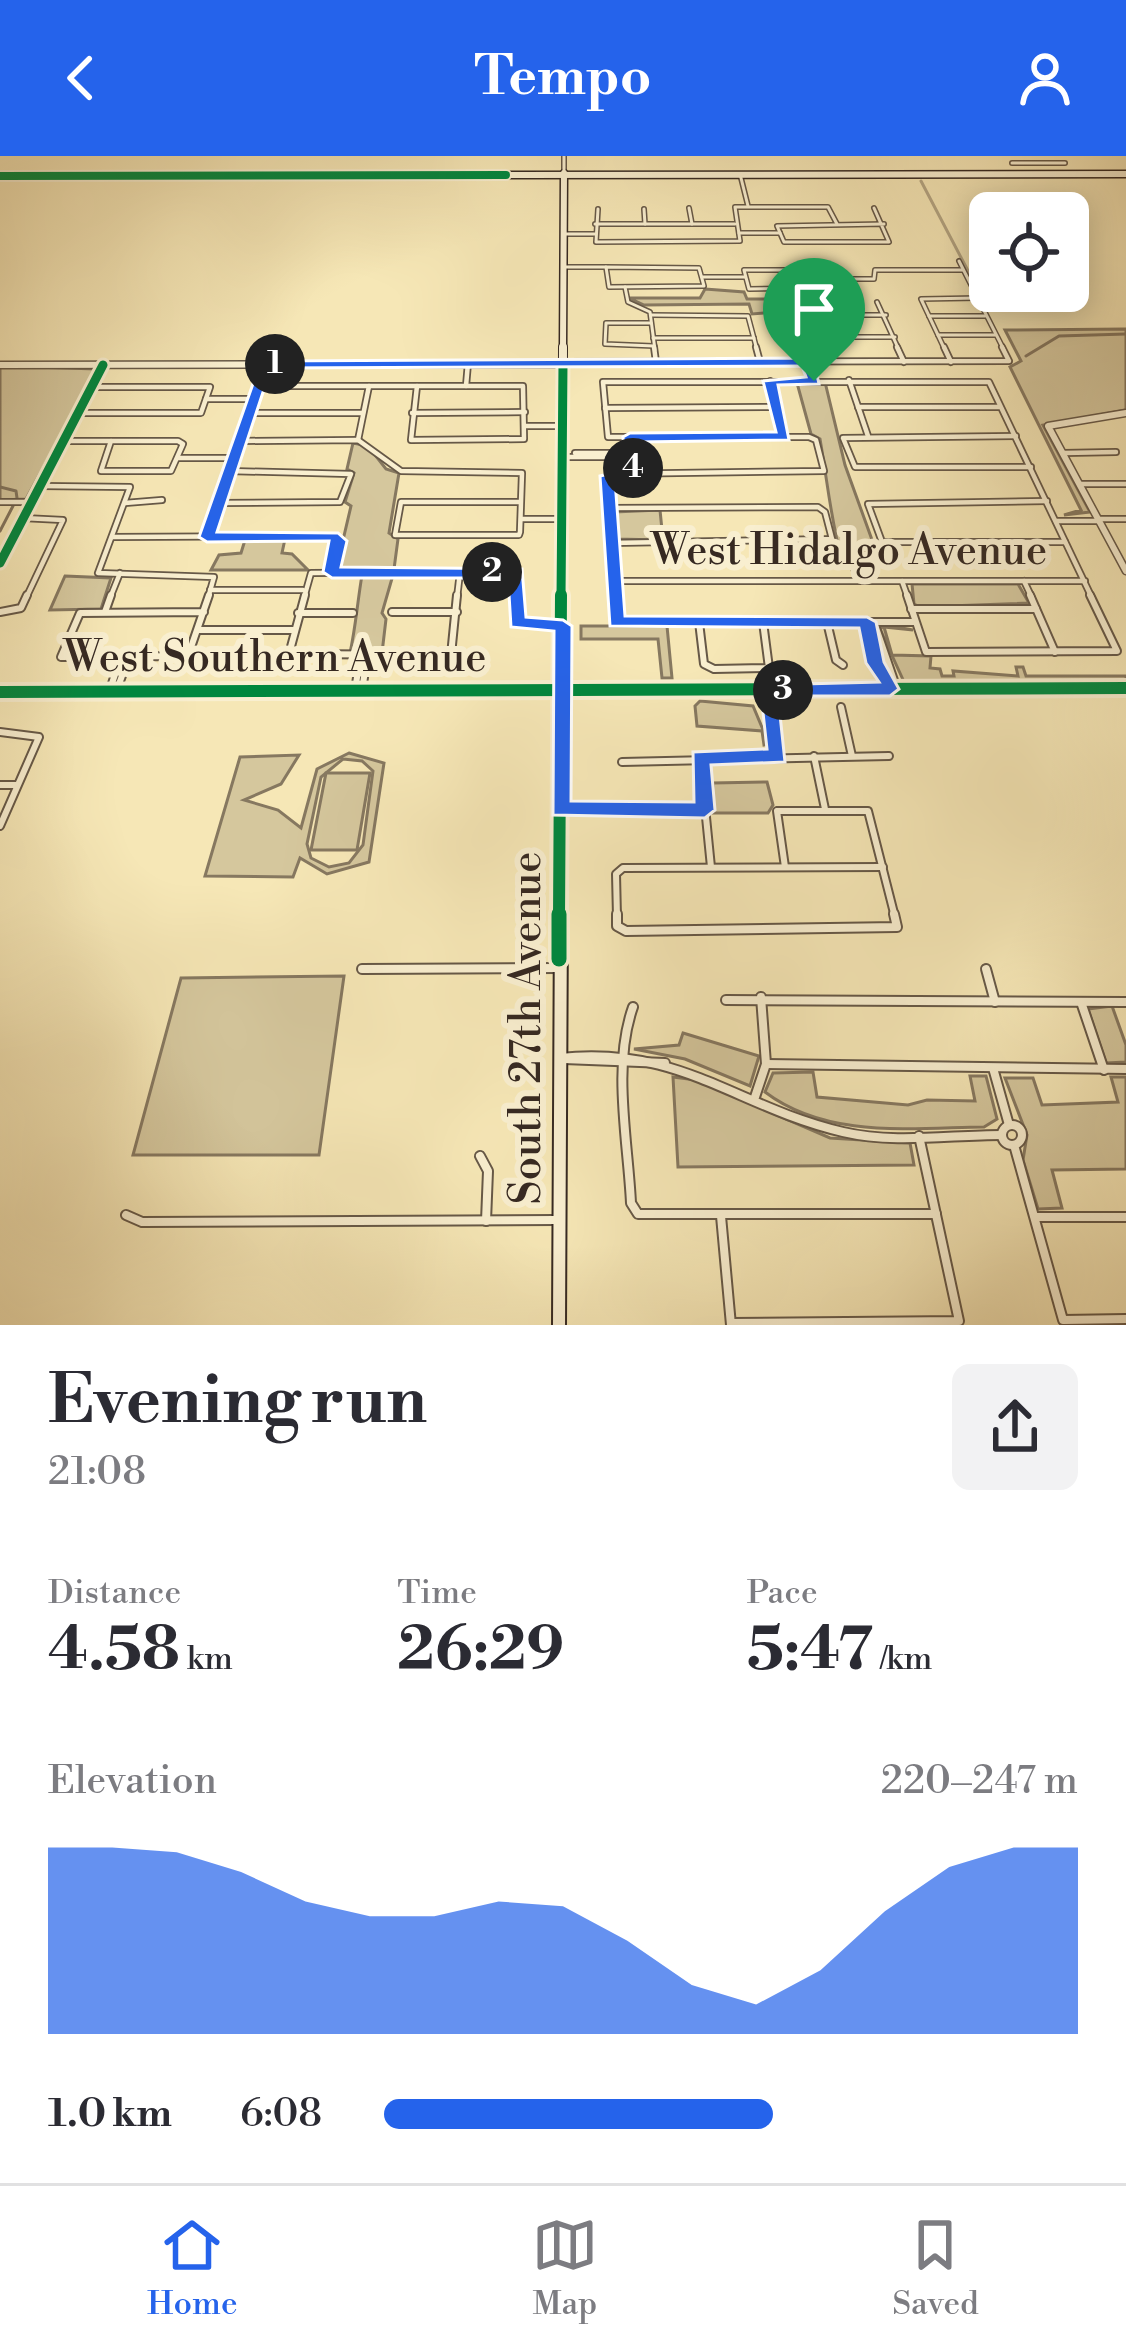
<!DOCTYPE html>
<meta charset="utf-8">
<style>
body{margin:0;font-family:"Libre Bodoni",serif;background:#f2f2f3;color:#2b2b33;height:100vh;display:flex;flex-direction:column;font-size:45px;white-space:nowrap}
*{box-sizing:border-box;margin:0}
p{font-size:39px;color:#7c7c81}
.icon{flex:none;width:66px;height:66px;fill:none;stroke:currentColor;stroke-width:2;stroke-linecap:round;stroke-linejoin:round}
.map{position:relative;height:1169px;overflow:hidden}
.side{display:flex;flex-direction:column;background:#fff;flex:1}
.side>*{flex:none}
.controls{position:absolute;left:969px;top:36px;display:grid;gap:24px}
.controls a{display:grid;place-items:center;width:120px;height:120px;border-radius:18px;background:#fff;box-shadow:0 6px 30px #0003;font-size:60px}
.pin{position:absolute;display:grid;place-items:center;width:102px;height:102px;color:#fff;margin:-123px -51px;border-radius:50% 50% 50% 0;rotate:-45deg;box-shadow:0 0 12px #0007}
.pin .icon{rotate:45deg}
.km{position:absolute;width:60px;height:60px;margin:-30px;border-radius:50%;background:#222;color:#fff;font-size:33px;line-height:60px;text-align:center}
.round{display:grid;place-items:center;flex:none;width:126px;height:126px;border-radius:18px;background:#f2f2f3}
.summary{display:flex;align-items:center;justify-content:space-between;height:204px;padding:0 48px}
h1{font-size:66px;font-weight:800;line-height:90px}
.metrics{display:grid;grid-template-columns:repeat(3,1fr);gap:18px;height:204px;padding:12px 48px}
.metrics div{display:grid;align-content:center}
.metrics b{font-size:60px;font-weight:800}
.metrics small{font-size:33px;font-weight:400}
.metrics p{font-size:33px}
.chart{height:336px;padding:24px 48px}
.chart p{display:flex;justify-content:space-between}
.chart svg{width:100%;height:216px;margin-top:12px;fill:#2563eb;opacity:.7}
ul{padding:0 48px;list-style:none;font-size:39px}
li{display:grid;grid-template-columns:192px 144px 1fr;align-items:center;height:90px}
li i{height:30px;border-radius:15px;background:#2563eb}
header{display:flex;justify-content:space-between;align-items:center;height:156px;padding:0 48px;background:#2563eb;color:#fff;font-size:54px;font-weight:800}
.tab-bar{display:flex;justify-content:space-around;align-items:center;height:168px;border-top:3px solid #e1e1e2;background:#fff;font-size:33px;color:#7c7c81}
.tab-bar a{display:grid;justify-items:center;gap:6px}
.tab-bar .on{color:#2563eb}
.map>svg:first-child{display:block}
.green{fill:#d5c79d;stroke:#867860;stroke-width:3;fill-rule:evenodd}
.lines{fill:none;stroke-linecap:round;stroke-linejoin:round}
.stream{stroke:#82745d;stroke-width:3}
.canal{stroke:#b5a684;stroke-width:3}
.minor-far3-casing{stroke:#665847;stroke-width:6}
.minor-far2-casing{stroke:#665847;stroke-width:8}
.minor-far1-casing{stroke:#665847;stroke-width:10}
.minor-casing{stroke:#665847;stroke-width:12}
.tertiary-casing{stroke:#665847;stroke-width:9}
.secondary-far3-casing{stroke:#362922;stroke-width:9}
.secondary-far2-casing{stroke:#362922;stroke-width:10}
.secondary-far1-casing{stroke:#362922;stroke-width:14}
.secondary-casing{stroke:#362922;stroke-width:16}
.minor-far3{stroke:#f9efd0;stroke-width:3}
.minor-far2{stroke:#f9efd0;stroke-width:4.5}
.minor-far1{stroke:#f9efd0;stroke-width:6}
.minor{stroke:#f9efd0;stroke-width:8}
.tertiary{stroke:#f9efd0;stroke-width:6}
.secondary-far3{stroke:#f9efd0;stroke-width:6}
.secondary-far2{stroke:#f9efd0;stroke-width:8}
.secondary-far1{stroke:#f9efd0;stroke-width:9}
.secondary{stroke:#f9efd0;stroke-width:12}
.cycleway-far3-casing{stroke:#f9efd0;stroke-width:12}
.cycleway-far2-casing{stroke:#f9efd0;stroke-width:15}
.cycleway-far1-casing{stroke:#f9efd0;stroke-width:20}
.cycleway-casing{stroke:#f9efd0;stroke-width:22}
.cycleway-far3{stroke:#00873e;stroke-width:8}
.cycleway-far2{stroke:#00873e;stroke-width:9}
.cycleway-far1{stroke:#00873e;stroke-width:12}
.cycleway{stroke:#00873e;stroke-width:15}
.route{fill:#2563eb;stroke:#fff;stroke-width:3;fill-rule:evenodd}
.labels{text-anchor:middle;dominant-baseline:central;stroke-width:12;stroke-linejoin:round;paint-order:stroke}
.street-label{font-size:42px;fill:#362922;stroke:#f9efd0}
</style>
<header><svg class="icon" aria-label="back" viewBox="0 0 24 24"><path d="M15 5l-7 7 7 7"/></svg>Tempo<svg class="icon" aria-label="person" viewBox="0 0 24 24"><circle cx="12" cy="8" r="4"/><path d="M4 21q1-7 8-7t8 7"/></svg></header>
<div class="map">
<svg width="1126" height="1169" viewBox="0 0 1126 1169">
<rect width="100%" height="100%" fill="#f6e7b6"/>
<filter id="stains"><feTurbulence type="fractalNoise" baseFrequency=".00167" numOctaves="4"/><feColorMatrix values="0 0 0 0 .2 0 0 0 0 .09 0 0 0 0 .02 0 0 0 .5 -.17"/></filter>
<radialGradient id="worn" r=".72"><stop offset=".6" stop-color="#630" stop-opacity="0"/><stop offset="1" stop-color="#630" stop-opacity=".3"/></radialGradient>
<!-- green -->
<g class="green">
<path d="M705 133 744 136 747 143H766L786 155 752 158 749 148 644 149 629 142H700Z"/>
<path d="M1126 173V254L1043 269 1090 356 1064 359 1081 354 1010 211 1021 205 1005 174Z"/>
<path d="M0 210 97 213 26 343 0 344Z"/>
<path d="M825 226 845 309 880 406H869L873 423 854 422 850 406H842C830 359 828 329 820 283L811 278 797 227Z"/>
<path d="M353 287 368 290 386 313 399 317 389 377 398 383 394 413 336 414 351 350 345 346 354 317 347 313Z"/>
<path d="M660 354 663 384 615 383 614 356Z"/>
<path d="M285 383 282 397 292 398 308 414H211L219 399 241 397 245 384Z"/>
<path d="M362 419H393L382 457 386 463 382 497H350C356 469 357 449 362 419Z"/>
<path d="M65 420 111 422 101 453 50 454Z"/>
<path d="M912 428H1018L1029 447 920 451 914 448Z"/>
<path d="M885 469 913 474 884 471 892 499 931 500 930 512 940 513 942 520H954L953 515 1018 520 1016 511H1023L1026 520H1126V527L905 528 880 473Z"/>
<path d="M581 470H667L672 522H662L658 483H581Z"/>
<path d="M700 545 753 550 769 588 764 589 762 575 697 570 695 550Z"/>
<path d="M349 597 384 607 369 706 327 718 300 702 293 721 205 720 240 601 299 599 281 628 244 644 278 654 301 672 317 613ZM343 603 362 605 373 615 363 689 349 707 329 711 311 702 307 688 321 621Z"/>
<path d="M326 617H370L357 694H311Z"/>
<path d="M767 626 773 649 768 657H711L713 627Z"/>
<path d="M344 820 319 999H133L181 822Z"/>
<path d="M1112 850 1126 889V906L1106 907 1088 853Z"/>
<path d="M683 877 759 900 750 930 685 903 634 893 679 889Z"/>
<path d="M813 916 817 941 908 949 927 944 975 945 970 920H986L997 963 984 971C911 972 827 983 765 936L773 917Z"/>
<path d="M673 921 696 924 830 982 910 987 914 1009 678 1011Z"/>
<path d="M1111 921H1126V1013L1052 1014 1062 1052 1038 1053 1023 1004 1027 979 1005 922H1033L1042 949 1118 946Z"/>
</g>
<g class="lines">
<!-- stream -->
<g class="stream">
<path d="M1026 200 1059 180 1126 178"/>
<path d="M0 331 16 335 17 342"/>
<path d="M0 375 13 350"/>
</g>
<!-- canal -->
<path class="canal" d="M921 25 977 132"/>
<!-- minor-far3 casing -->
<g class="minor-far3-casing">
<g id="minor-far3">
<path d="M564 0V17"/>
<path d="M1012 7H1065"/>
<path d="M740 18 748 50"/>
<path d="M689 52 692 68"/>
<path d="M874 52 889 86H784L777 70 884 68"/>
<path d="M598 53 596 86 740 85 735 51H828L837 68"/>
<path d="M644 53 645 68"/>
<path d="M595 68H735"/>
<path d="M739 77H780"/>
<path d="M565 78H595"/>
<path d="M959 105 1004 194"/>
<path d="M564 111H606"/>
<path d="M606 111 699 112 704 130 609 131Z"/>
<path d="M744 114H829L836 132 749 133Z"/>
<path d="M702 121H745"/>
<path d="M835 123H874L875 114H963"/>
<path d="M625 131 628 146 650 156 655 194"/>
<path d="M769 133 773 147 793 156 805 194"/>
<path d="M877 146 899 194"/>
<path d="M651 159 748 160 757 194"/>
<path d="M794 159H886"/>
<path d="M929 160H985"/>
<path d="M651 167H606L605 188 654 190"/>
<path d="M938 179H995"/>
<path d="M802 181H895"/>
<path d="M653 182H754"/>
<path d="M945 194 921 143 978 142"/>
</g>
</g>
<!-- minor-far2 casing -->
<g class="minor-far2-casing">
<g id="minor-far2">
<path d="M654 191 656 206"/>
<path d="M756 191 760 206"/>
<path d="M804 191 814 225"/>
<path d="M897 191 904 206"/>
<path d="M944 191 951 206"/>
<path d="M563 206 1009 205 1002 191"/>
<path d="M849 224 868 280"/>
<path d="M770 225 784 279"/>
<path d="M259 230H417"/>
<path d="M417 230H523L524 283 411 284Z"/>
<path d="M466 230 468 207"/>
<path d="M206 243H255"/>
<path d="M858 251H999"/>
<path d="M605 252 777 251"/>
<path d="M78 257H201L210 231H92"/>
<path d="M250 257H363"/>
<path d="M412 257 525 256"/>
<path d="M525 270H563"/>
<path d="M1016 280 843 282 855 311H1031"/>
<path d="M630 281 633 318"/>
<path d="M358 284 369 230"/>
<path d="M63 285H111"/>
<path d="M111 285H178L183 288 171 315H101Z"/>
<path d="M241 285 358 284 401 315 522 317 520 376 519 379H395L401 346H521"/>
<path d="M575 297H610"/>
<path d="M1064 297 1116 296"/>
<path d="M563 301H632"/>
<path d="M178 302H235"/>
<path d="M1080 328H1126"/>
<path d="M41 330 130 331 98 417 214 421 208 442"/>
<path d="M1047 345 868 348 882 386H1065"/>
<path d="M0 346H32"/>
<path d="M125 347 162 344"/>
<path d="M219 347 340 346 351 318 229 315"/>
<path d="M609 352 818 351 825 356 832 383 611 387"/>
<path d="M23 362 63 364 26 442"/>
<path d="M521 363H564"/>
<path d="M1100 363H1126"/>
<path d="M1056 365H1099"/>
<path d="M113 381 332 380 339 385 332 416"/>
<path d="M207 381 266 208"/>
<path d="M460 416 516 417 517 442"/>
<path d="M615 425H1085"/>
<path d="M902 425 908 442"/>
<path d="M1024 425 1032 442"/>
<path d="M210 434H303"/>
<path d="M110 442 120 417"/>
<path d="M304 442 311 417 460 416"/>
<path d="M457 442 460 416"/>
<path d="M615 442 609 318 824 315 816 284 809 281H608L603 226H989L1092 442"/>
</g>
</g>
<!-- minor-far1 casing -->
<g class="minor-far1-casing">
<g id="minor-far1">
<path d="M305 439 289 498 451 499 457 439"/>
<path d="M516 439 517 467 563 470"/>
<path d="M615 439 616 466H915"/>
<path d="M907 439 926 496 1117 495 1090 439"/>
<path d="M1030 439 1055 496"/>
<path d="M911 453H1036"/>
<path d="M0 456 21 452 27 439"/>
<path d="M105 456 111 439"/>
<path d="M204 456 80 457 61 501 188 500 209 439"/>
<path d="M392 456H457"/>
<path d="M298 457H353"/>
<path d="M699 466 704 508 714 513 769 512 763 466"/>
<path d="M827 466 836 504 843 509"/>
<path d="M867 466 876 507 890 533"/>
<path d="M874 466 897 533"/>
<path d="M198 474H294"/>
<path d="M767 533 778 601"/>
<path d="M355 535 360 501"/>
<path d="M362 535 367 501"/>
<path d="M109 536 121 501"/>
<path d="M116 536 129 501"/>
<path d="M841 551 852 600"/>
<path d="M0 576 39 581 0 670"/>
<path d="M814 600 825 653"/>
<path d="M700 601 711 711"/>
<path d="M622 606 889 600"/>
<path d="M0 629H17"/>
<path d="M561 653 705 654"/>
<path d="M785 711 777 655H868L895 761"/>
<path d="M617 761 616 718 623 712 883 711"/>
</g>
</g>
<!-- minor casing -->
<g class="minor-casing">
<g id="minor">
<path d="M617 758V770L626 775 897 771 894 758"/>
<path d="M362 813 559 812"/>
<path d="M986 813 995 846"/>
<path d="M726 844 1126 846"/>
<path d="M1081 846 1104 914"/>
<path d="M633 851C612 910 628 985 631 1047L638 1058H936"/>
<path d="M560 902C680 889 736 951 843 976 894 988 949 979 1001 979"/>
<path d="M564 903 665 907"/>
<path d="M766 908 1126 913"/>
<path d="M993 912 1009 969"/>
<path d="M755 941 766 908 761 841"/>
<circle cx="1012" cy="979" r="10"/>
<path d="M1014 989 1063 1164 1126 1163"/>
<path d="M480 1000 488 1015 486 1065"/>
<path d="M126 1059 142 1066 556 1064"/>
<path d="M721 1060 731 1169"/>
<path d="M1035 1061H1126"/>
<path d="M731 1167 959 1165 919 980"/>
</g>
</g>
<!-- tertiary casing -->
<g class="tertiary-casing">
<g id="tertiary">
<path d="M0 209 563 208"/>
<path d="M1126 257 1048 270 1126 415"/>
<path d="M0 407 103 209"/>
</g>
</g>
<!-- secondary-far3 casing -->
<g class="secondary-far3-casing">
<g id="secondary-far3">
<path d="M0 20 1126 18"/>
<path d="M563 194 564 17"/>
</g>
</g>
<!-- secondary-far2 casing -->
<g class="secondary-far2-casing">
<path id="secondary-far2" d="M562 442 563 191"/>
</g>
<!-- secondary-far1 casing -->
<g class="secondary-far1-casing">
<g id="secondary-far1">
<path d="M0 536 1126 532"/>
<path d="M561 761 562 439"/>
</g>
</g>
<!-- secondary casing -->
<g class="secondary-casing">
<path id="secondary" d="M559 1169 561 758"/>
</g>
<!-- minor-far3 -->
<use href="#minor-far3" class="minor-far3"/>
<!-- minor-far2 -->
<use href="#minor-far2" class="minor-far2"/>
<!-- minor-far1 -->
<use href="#minor-far1" class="minor-far1"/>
<!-- minor -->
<use href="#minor" class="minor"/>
<!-- tertiary -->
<use href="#tertiary" class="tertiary"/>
<!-- secondary-far3 -->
<use href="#secondary-far3" class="secondary-far3"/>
<!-- secondary-far2 -->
<use href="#secondary-far2" class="secondary-far2"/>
<!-- secondary-far1 -->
<use href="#secondary-far1" class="secondary-far1"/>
<!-- secondary -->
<use href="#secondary" class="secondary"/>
<!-- cycleway-far3 casing -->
<g class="cycleway-far3-casing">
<path id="cycleway-far3" d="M0 20 506 19"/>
</g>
<!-- cycleway-far2 casing -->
<g class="cycleway-far2-casing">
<g id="cycleway-far2">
<path d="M0 407 103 209"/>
<path d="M561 442 563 208"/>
</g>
</g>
<!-- cycleway-far1 casing -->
<g class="cycleway-far1-casing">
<g id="cycleway-far1">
<path d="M0 536 1126 532"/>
<path d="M559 761 561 439"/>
</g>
</g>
<!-- cycleway casing -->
<g class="cycleway-casing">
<path id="cycleway" d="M559 803V758"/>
</g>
<!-- cycleway-far3 -->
<use href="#cycleway-far3" class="cycleway-far3"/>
<!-- cycleway-far2 -->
<use href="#cycleway-far2" class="cycleway-far2"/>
<!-- cycleway-far1 -->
<use href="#cycleway-far1" class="cycleway-far1"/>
<!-- cycleway -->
<use href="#cycleway" class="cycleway"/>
</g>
<!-- route -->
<path class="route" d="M807 202 814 206 819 228 778 229 789 284 638 286 641 318 615 324 625 460 867 461 876 466 884 506 899 533 890 540H778L785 606 711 609 715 654 705 662 553 659 554 475 511 471 508 422H332L323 416 329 385 207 386 199 381 261 205ZM802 210 806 221 763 225 776 276 630 277 623 281 625 314 600 320 610 470 859 472 866 507 879 526 760 529 767 593 693 596 694 646 571 645 572 470 563 464 526 461 522 413 341 411 347 385 338 377 217 376 271 212Z"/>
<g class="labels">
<!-- street labels -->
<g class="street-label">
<text x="849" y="395">West Hidalgo Avenue</text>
<text x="275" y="502">West Southern Avenue</text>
<text transform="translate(527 872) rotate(-90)">South 27th Avenue</text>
</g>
</g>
<rect width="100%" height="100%" filter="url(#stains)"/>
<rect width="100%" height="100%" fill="url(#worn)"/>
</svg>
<div class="controls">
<a><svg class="icon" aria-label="locate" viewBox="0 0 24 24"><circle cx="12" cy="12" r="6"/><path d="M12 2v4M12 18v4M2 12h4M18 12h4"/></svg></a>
</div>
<div class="pin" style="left:814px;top:225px;background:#1e9e55"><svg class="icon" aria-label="arrive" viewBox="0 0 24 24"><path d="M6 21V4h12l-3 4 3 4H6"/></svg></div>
<b class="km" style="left:275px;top:208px">1</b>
<b class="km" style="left:492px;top:416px">2</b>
<b class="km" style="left:783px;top:534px">3</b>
<b class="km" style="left:633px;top:312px">4</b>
</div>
<section class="side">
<div class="summary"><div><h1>Evening run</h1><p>21:08</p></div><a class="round"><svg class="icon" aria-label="share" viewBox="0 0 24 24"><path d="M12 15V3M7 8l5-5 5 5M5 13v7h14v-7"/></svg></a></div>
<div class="metrics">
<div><p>Distance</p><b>4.58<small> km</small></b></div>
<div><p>Time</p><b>26:29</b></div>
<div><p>Pace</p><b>5:47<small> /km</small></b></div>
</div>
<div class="chart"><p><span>Elevation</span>220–247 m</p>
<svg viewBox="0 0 160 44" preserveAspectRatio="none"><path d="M0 44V6L10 6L20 7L30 11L40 17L50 20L60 20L70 17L80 18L90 25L100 34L110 38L120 31L130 19L140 10L150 6L160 6V44z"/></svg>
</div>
<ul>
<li><b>1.0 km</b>6:08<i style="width:56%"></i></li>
</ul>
</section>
<nav class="tab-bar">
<a class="on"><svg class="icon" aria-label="home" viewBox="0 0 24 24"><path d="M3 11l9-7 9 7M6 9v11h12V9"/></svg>Home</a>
<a><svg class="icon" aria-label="map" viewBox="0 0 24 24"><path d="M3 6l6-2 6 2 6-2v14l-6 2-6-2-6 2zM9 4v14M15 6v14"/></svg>Map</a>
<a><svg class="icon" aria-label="saved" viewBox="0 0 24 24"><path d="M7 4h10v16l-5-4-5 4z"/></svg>Saved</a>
</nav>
